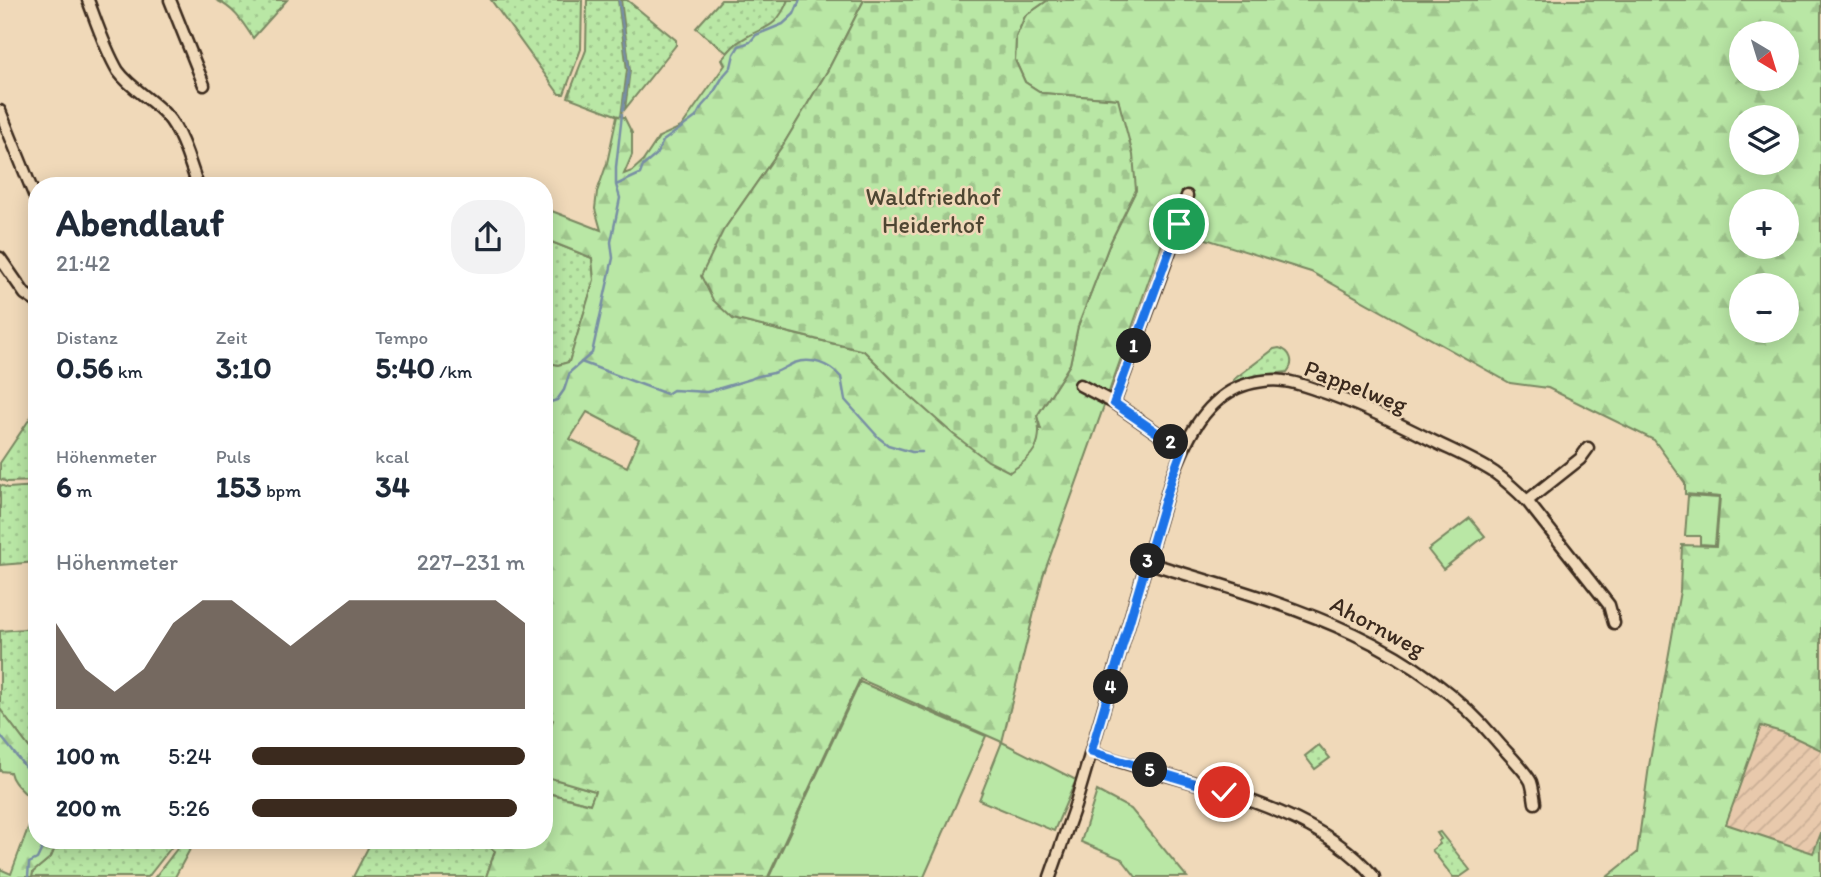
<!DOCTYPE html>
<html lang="de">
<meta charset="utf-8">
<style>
body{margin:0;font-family:Itim,sans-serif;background:#f2f2f3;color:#1f2937;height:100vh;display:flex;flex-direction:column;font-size:26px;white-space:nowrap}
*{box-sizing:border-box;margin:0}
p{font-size:23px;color:#747a83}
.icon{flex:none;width:38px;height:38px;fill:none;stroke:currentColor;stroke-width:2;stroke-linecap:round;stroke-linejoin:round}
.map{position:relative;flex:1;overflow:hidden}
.sheet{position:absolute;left:28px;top:177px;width:525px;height:672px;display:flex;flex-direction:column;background:#fff;border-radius:28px;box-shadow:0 4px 18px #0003}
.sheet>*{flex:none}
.needle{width:46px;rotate:142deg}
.buttons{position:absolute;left:1729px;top:21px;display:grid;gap:14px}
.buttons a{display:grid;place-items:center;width:70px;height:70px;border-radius:50%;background:#fff;box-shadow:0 4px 18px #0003;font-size:35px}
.pin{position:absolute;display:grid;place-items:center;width:60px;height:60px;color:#fff;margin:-30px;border:4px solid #fff;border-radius:50%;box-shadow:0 2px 7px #0007}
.km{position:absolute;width:35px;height:35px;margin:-18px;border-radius:50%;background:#222;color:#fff;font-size:19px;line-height:35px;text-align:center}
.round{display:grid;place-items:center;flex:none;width:74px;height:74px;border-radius:28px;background:#f2f2f3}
.summary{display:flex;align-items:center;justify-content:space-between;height:119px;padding:0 28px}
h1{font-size:38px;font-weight:700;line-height:52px}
.stats{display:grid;grid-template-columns:repeat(3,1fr);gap:10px;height:119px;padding:7px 28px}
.stats div{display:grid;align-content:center}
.stats b{font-size:30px;font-weight:700}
.stats small{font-size:19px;font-weight:400}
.stats p{font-size:19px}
.chart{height:196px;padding:14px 28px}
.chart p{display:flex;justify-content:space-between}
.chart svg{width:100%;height:126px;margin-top:7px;fill:#3b2a1e;opacity:.7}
ul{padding:0 28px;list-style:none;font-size:23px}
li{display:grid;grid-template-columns:112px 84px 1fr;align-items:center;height:52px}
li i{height:18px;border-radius:9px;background:#3b2a1e}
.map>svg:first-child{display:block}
.industrial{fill:url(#industrial-furrows)}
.grass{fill:url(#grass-dots);stroke:#7a8862;stroke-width:2}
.forest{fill:url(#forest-firs);stroke:#7a8862;stroke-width:2;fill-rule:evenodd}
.cemetery{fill:url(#cemetery-stones);stroke:#7a8862;stroke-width:2}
.park{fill:#b9e7a5;stroke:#7a8862;stroke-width:2}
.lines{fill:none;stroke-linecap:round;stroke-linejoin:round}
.stream{stroke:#788fa4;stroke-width:2.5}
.street-casing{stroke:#3b2a1e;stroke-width:15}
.street{stroke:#f0d9b9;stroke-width:10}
.route-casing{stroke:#fff;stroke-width:14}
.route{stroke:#1a73e8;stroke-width:9}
.labels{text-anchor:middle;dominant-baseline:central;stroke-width:5;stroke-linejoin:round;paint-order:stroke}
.park-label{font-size:24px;fill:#4e4632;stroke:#f0d9b9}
.street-label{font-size:24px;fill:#3b2a1e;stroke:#f0d9b9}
</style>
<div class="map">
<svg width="1821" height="877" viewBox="0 0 1821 877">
<defs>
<pattern id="industrial-furrows" width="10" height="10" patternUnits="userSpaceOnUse" patternTransform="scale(1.75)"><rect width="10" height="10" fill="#e8c9ac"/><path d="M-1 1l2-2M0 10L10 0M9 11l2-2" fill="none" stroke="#c8ad94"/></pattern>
<pattern id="grass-dots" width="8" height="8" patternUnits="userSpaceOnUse" patternTransform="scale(1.75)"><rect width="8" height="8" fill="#b9e7a5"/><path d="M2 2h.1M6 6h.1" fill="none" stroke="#a0c68e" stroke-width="1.8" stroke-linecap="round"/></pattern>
<pattern id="forest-firs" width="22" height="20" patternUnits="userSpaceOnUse" patternTransform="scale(1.75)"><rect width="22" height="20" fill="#b9e7a5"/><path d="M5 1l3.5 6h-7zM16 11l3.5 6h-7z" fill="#a0c68e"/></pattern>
<pattern id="cemetery-stones" width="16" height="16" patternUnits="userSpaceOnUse" patternTransform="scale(1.75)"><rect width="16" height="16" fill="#b9e7a5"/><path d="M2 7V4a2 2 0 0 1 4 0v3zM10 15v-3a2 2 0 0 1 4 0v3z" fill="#a0c68e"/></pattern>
</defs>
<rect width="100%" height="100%" fill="#f0d9b9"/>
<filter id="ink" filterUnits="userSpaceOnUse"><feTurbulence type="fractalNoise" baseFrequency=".0143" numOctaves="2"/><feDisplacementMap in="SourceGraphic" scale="14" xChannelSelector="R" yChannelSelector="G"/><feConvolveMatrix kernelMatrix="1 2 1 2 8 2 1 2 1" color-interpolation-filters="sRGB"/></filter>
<g filter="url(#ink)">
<!-- industrial -->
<path class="industrial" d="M1761 726 1785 733 1821 750V833L1814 854 1726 824Z"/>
<!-- grass -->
<g class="grass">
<path d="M216 0H287L253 38C242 21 234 8 216 0Z"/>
<path d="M491 0H582L581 49 564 94H559Z"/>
<path d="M587 0H618L627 70 621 117 568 97 586 50Z"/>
<path d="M621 0H627L676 40V45L625 109 630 70Z"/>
<path d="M721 0H788L780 19 767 28 737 43 727 53 696 28Z"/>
<path d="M544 239 592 258 594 280 569 362 558 365 544 362Z"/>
<path d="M1279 348C1291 351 1295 363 1287 372L1255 376 1233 382V380L1274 349Z"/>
<path d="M37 408V481L7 482 0 479V463Z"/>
<path d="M0 485 8 488 37 486V562L0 565Z"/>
<path d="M37 628V758L0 709V631Z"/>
<path d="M1319 745 1330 758 1315 769 1305 756Z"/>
<path d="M544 773 547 777 595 791 590 804 544 792Z"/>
<path d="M1440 832 1470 870 1460 877H1453L1432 850 1440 844 1438 841 1441 839 1437 833Z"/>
<path d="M79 840H177L148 877H32L33 872 51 857 54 850Z"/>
<path d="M184 840H195L175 877H155Z"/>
<path d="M372 840H480L495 851 486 877H353Z"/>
</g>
<!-- forest -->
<g class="forest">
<path d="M788 0H864L828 70 783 145 723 231 733 319 864 351 900 387 1041 429 1037 416 1070 364 1078 326 1110 243 1136 190 1118 99 1042 93 1025 82 1015 60 1016 37 1025 16 1048 0H1821V750L1785 733 1761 726 1726 824 1813 853 1821 833V877H1607L1637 853 1649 766 1680 591 1682 545 1716 546 1720 497 1685 494V483L1654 440 1548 388 1510 383 1311 272 1168 227 1043 576 1002 742 860 679 768 877H486L495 851 480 840H544V792L590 804 595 791 547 777 544 773V741L553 720 544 714V362L558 365 569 362 594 280 592 258 544 239V208L601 230 595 209 597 192 607 163 617 116 624 117 632 133V155L624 174 632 171 643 161 659 137 681 127 725 65 722 59C727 54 732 47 737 43 761 25 775 33 788 0ZM1741 33H1787V79H1741ZM1741 117H1787V163H1741ZM1741 201H1787V247H1741ZM1741 285H1787V331H1741ZM587 412 639 439 627 467 570 439Z"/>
<path d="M0 709 37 758V840H79L54 850 51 857 33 872 32 877H0V869L11 874 35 809C31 793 13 788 10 772L0 771Z"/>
</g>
<!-- cemetery -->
<path class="cemetery" d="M864 0H1048L1025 16 1016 37 1015 60 1025 82 1042 93 1118 99 1133 155 1136 190 1110 243 1078 326 1070 364 1037 416C1044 444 1033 457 1010 472L988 461 953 434 900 387 864 351 733 319 713 300 701 276 723 231 783 145 828 70Z"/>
<!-- park -->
<g class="park">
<path d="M1688 496 1719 498 1715 545 1700 544V536H1685Z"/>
<path d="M1470 518 1485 536 1443 569 1428 550Z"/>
<path d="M860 682 986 736 924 877H769Z"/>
<path d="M1002 742 1076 780 1054 831 979 800Z"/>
<path d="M1097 791 1131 809 1187 877H1136L1122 859 1081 842Z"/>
</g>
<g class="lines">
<!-- stream -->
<g class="stream">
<path d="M619 0 629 70 623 110"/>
<path d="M616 184V167L622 114"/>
<path d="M581 362 667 394 673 390 707 392 751 379C758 375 765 375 773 373 780 371 787 366 794 363 812 357 829 364 841 377L845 400 879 438 888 445 912 452H922"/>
<path d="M544 404 557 400 564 390 570 372 592 353 613 258 611 242 620 198 616 185 640 174 643 166 656 155 663 141 696 117 702 106 712 95 724 75 731 67 734 54 739 46 750 42 756 35 783 24 794 14 800 0"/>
<path d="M0 735 29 772 37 779"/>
<path d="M28 877 29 863 37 859 46 840"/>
</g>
<!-- street casing -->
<g class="street-casing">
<g id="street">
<path d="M88 0C97 24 105 49 118 71 131 89 152 99 167 116 182 133 190 164 198 186"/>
<path d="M170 0 204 85"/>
<path d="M0 111 37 202"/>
<path d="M0 258 25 294 37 302"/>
<path d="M1080 385 1114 403 1182 450"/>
<path d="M1114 403 1175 237 1187 196"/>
<path d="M1527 501 1580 459 1588 448"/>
<path d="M1147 563 1159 566C1283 604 1409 636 1496 740 1505 751 1526 771 1531 782 1533 788 1534 796 1535 803"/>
<path d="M1091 752C1179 783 1313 802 1374 877"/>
<path d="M1050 877 1075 806 1172 477C1185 443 1201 405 1237 388 1250 382 1269 379 1284 381 1296 382 1308 387 1320 391 1359 404 1396 422 1433 441 1453 451 1475 460 1495 473 1506 481 1517 491 1527 501L1609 605 1614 623"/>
</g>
</g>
<!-- street -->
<use href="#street" class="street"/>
</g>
</g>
<g class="lines" filter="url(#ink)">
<!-- route casing -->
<g class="route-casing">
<path id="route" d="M1179 224 1114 403 1182 450 1172 477 1091 752 1224 792"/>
</g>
<!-- route -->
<use href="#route" class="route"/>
</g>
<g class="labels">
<!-- park labels -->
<g class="park-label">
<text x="933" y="196">Waldfriedhof<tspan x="933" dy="28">Heiderhof</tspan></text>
</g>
<!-- street labels -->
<g class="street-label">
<text transform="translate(1356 386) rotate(21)">Pappelweg</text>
<text transform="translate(1378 626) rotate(28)">Ahornweg</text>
</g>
</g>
</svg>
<div class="buttons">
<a><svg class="needle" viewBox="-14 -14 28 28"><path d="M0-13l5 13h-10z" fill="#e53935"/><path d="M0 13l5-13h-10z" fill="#747a83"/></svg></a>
<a><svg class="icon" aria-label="layers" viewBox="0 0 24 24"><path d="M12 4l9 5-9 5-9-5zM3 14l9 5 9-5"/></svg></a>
<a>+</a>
<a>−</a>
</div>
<div class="pin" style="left:1179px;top:224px;background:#1e9e55"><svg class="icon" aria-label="arrive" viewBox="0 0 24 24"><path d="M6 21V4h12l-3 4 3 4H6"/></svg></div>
<div class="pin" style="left:1224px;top:792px;background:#d93025"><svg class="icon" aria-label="check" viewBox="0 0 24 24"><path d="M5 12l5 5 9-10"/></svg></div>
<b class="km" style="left:1134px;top:346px">1</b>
<b class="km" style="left:1171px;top:442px">2</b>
<b class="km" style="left:1148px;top:561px">3</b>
<b class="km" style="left:1111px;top:687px">4</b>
<b class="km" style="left:1150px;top:770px">5</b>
<section class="sheet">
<div class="summary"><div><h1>Abendlauf</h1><p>21:42</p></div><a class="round"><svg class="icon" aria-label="share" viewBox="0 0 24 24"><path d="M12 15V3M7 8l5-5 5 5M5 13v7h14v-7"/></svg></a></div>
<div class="stats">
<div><p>Distanz</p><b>0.56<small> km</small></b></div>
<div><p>Zeit</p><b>3:10</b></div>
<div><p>Tempo</p><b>5:40<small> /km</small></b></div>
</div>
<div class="stats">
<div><p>Höhenmeter</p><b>6<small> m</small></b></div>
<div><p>Puls</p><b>153<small> bpm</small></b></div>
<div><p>kcal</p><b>34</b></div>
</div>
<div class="chart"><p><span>Höhenmeter</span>227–231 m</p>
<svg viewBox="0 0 160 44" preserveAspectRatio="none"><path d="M0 44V14L10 30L20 38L30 30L40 14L50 6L60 6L70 14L80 22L90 14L100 6L110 6L120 6L130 6L140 6L150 6L160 14V44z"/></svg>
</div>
<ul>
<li><b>100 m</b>5:24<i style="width:100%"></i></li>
<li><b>200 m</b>5:26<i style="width:97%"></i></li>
</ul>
</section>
</div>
